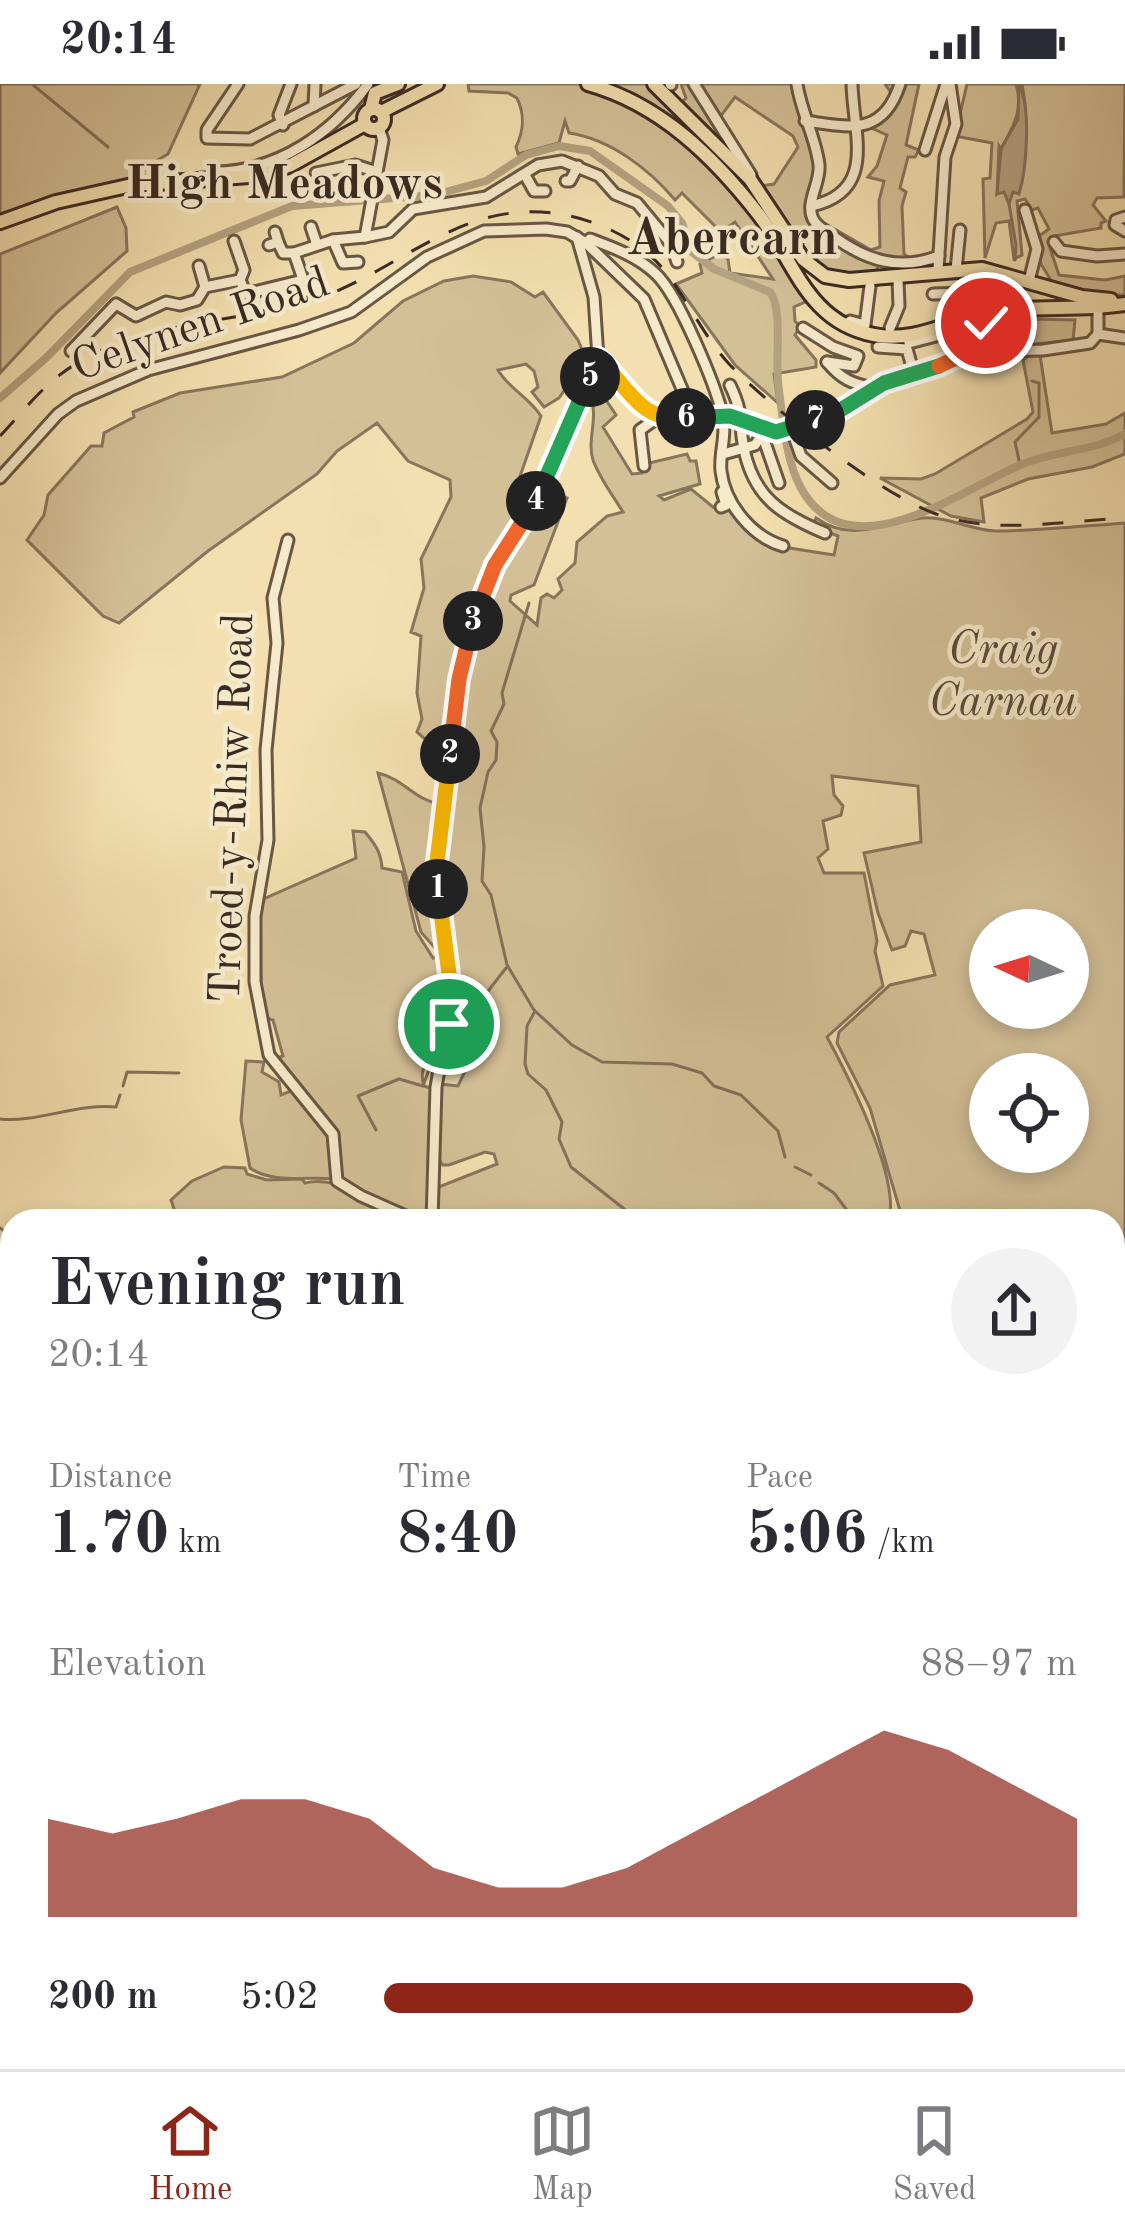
<!DOCTYPE html>
<meta charset="utf-8">
<style>
body{margin:0;font-family:"Old Standard TT",serif;background:#f2f2f3;color:#2b2b33;height:100vh;display:flex;flex-direction:column;font-size:45px;white-space:nowrap}
*{box-sizing:border-box;margin:0}
p{font-size:39px;color:#7c7c81}
.icon{flex:none;width:66px;height:66px;fill:none;stroke:currentColor;stroke-width:2;stroke-linecap:round;stroke-linejoin:round}
.map{position:relative;flex:1;overflow:hidden}
.drawer{position:absolute;left:0px;top:1125px;width:1125px;height:861px;display:flex;flex-direction:column;background:#fff;border-radius:36px 36px 0 0;box-shadow:0 6px 18px #0003}
.drawer>*{flex:none}
.needle{width:78px;rotate:274deg}
.fabs{position:absolute;left:969px;top:825px;display:grid;gap:24px}
.fabs a{display:grid;place-items:center;width:120px;height:120px;border-radius:50%;background:#fff;box-shadow:0 6px 18px #0003;font-size:60px}
.pin{position:absolute;display:grid;place-items:center;width:102px;height:102px;color:#fff;margin:-51px;border:6px solid #fff;border-radius:50%;box-shadow:0 3px 12px #0007}
.km{position:absolute;width:60px;height:60px;margin:-30px;border-radius:50%;background:#222;color:#fff;font-size:33px;line-height:60px;text-align:center}
.round{display:grid;place-items:center;flex:none;width:126px;height:126px;border-radius:63px;background:#f2f2f3}
.head{display:flex;align-items:center;justify-content:space-between;height:204px;padding:0 48px}
h1{font-size:66px;font-weight:700;line-height:90px}
.figures{display:grid;grid-template-columns:repeat(3,1fr);gap:18px;height:204px;padding:12px 48px}
.figures div{display:grid;align-content:center}
.figures b{font-size:60px;font-weight:700}
.figures small{font-size:33px;font-weight:400}
.figures p{font-size:33px}
.chart{height:336px;padding:24px 48px}
.chart p{display:flex;justify-content:space-between}
.chart svg{width:100%;height:216px;margin-top:12px;fill:#8f2418;opacity:.7}
ul{padding:0 48px;list-style:none;font-size:39px}
li{display:grid;grid-template-columns:192px 144px 1fr;align-items:center;height:90px}
li i{height:30px;border-radius:15px;background:#8f2418}
.status{display:flex;justify-content:space-between;align-items:center;height:84px;padding:0 60px;background:#fff;direction:ltr}
.status svg{height:33px;fill:currentColor}
.dock{display:flex;justify-content:space-around;align-items:center;height:168px;border-top:3px solid #e1e1e2;background:#fff;font-size:33px;color:#7c7c81}
.dock a{display:grid;justify-items:center;gap:6px}
.dock .on{color:#8f2418}
.map>svg:first-child{display:block}
.green{fill:#d4c097;stroke:#88755c;stroke-width:3;fill-rule:evenodd}
.water{fill:#b4a17f;stroke:#847159;stroke-width:3}
.lines{fill:none;stroke-linecap:round;stroke-linejoin:round}
.stream{stroke:#847159;stroke-width:3}
.river{stroke:#b4a17f;stroke-width:8}
.minor-casing{stroke:#695744;stroke-width:15}
.major-casing{stroke:#3b2a21;stroke-width:18}
.minor{stroke:#f7eacb;stroke-width:9}
.major{stroke:#f3dfaf;stroke-width:12}
.rail{stroke:#3b2a21;stroke-width:3;stroke-dasharray:21 21;stroke-linecap:butt}
.split-1-casing{stroke:#fff;stroke-width:24}
.split-2-casing{stroke:#fff;stroke-width:24}
.split-3-casing{stroke:#fff;stroke-width:24}
.split-4-casing{stroke:#fff;stroke-width:24}
.split-5-casing{stroke:#fff;stroke-width:24}
.split-6-casing{stroke:#fff;stroke-width:24}
.split-7-casing{stroke:#fff;stroke-width:24}
.split-8-casing{stroke:#fff;stroke-width:24}
.split-9-casing{stroke:#fff;stroke-width:24}
.split-1{stroke:#f5b400;stroke-width:15}
.split-2{stroke:#f5b400;stroke-width:15}
.split-3{stroke:#f0652b;stroke-width:15}
.split-4{stroke:#f0652b;stroke-width:15}
.split-5{stroke:#22a559;stroke-width:15}
.split-6{stroke:#f5b400;stroke-width:15}
.split-7{stroke:#22a559;stroke-width:15}
.split-8{stroke:#22a559;stroke-width:15}
.split-9{stroke:#f0652b;stroke-width:15}
.labels{text-anchor:middle;dominant-baseline:central;stroke-width:9;stroke-linejoin:round;paint-order:stroke}
.street-label{font-size:45px;fill:#3b2a21;stroke:#f7eacb}
.park-label{font-size:45px;font-style:italic;fill:#5a4839;stroke:#f7eacb}
.neighbourhood-label{font-size:48px;font-weight:bold;fill:#3b2a21;stroke:#f7eacb}
.quarter-label{font-size:51px;font-weight:bold;fill:#3b2a21;stroke:#f7eacb}
</style>
<div class="status"><b>20:14</b><svg viewBox="0 0 49 12"><path d="M0 12V9h3v3zM5 12V6h3v6zM10 12V3h3v9zM15 12V0h3v12zM26 1h20v11H26zM47 4h2v5h-2z"/></svg></div>
<div class="map">
<svg width="1125" height="1985" viewBox="0 0 1125 1985">
<rect width="100%" height="100%" fill="#f3dfaf"/>
<filter id="stains"><feTurbulence type="fractalNoise" baseFrequency=".00167" numOctaves="4"/><feColorMatrix values="0 0 0 0 .2 0 0 0 0 .09 0 0 0 0 .02 0 0 0 .5 -.17"/></filter>
<radialGradient id="worn" r=".72"><stop offset=".6" stop-color="#630" stop-opacity="0"/><stop offset="1" stop-color="#630" stop-opacity=".3"/></radialGradient>
<!-- green -->
<g class="green">
<path d="M0 0H200L168 70 151 80 154 95 0 135Z"/>
<path d="M468 0H646L675 26 686 14 681 0H795L816 76 808 125 822 148 826 140 871 166 880 163 879 117 884 97 868 93 877 82 887 51 869 43 886 32 892 10 885 0H919L906 61 919 66 915 73H908L900 104 906 108 902 122 904 170 913 176 879 180 876 188 837 193 813 181 823 160 812 153 793 166 805 186 804 193 816 206 812 215 794 223 795 237 800 243 795 251 816 276V283L774 290 778 319 735 281 676 200 702 189 700 180 720 170 728 175 730 189 773 195 735 138 721 148 682 109 675 116C649 85 610 55 569 49L565 37 559 59 518 70 516 63C524 46 525 31 517 14L508 9 469 7ZM735 13 793 52 798 63 774 100 760 102 720 33Z"/>
<path d="M967 0H1016C1024 26 1013 43 1001 65L999 62 997 109C1025 68 1031 49 1022 0H1125L1124 113 1097 114 1093 121 1106 137 1101 139V144L1054 152 1050 164 1059 191 1105 196 1125 192V211H1089L1054 201 1039 177V152L1049 145 1038 124 1032 126 1025 115 1017 117 1022 171 1014 175 1009 137 996 139 985 174 983 95 990 94 992 59 955 52Z"/>
<path d="M117 123 126 144 127 167 56 229 0 289V170Z"/>
<path d="M473 192 511 198 535 213 543 208 578 256 590 285 580 311 568 301 559 314 544 323 532 308 538 303 534 287 526 280 498 286C508 304 529 313 541 332L518 398 567 414 534 501 511 511 510 517 537 541 541 514 547 510 554 514 562 506 558 495 575 479 577 458 607 432 623 428C613 412 599 393 593 376 586 354 601 331 588 308L593 294 598 295 600 307 616 331 603 343 632 390 642 389 645 380 687 370 690 377H696L700 400 659 412 664 416 691 405 713 423 732 424 764 460 834 471 838 452 813 442 816 434C853 460 884 438 923 434 945 432 971 446 995 447 1038 447 1082 442 1125 439V1483L1113 1474V1137H903L870 1024 837 959 839 948 890 901 935 891 924 850 911 847 905 862 892 866 878 829 864 769 921 758 918 702 832 692 834 711 843 722 841 731 823 737 828 765 818 774 824 789H864L877 857 875 867 883 902 827 953C849 994 900 1092 889 1137H433L436 1104 497 1080 494 1070 485 1068 449 1081H443L437 1074 439 1000 458 1002 467 983 462 981V973L444 969 454 958V942L459 938 453 934 455 901 441 786 450 701 434 690 425 655 417 648 422 635 417 609 421 552 411 548 424 504 421 475 451 413 450 396 408 377 377 339 337 367 317 390 208 467 119 539 103 532 27 456 44 431 48 411 91 362H102L104 349 134 333 133 328 180 309 282 293 354 259 403 217 444 197ZM990 846H1068V924H990ZM990 990H1068V1068H990Z"/>
<path d="M1029 235 1075 236 1073 256 1015 262V255L1028 254Z"/>
<path d="M1032 269 1040 271 1052 349 1106 340 1125 329V370L1092 383 1028 395 981 414 984 438 951 432 880 394 921 395 935 390 1027 335 1033 328 1023 276Z"/>
<path d="M378 689C404 695 414 716 440 720L434 800 441 864H435L421 848Z"/>
<path d="M353 747 365 748C375 760 381 768 382 784L402 788 416 847 433 874 444 869 448 914 440 969C428 982 418 981 424 1002L433 1005 429 1137 372 1115 340 1095 329 1040 274 975 283 972 273 936 262 933 259 817 356 774Z"/>
<path d="M246 977 264 978 262 988 279 998 281 1011 296 1005 330 1049 334 1095C308 1092 273 1100 250 1084L241 1036Z"/>
<path d="M224 1083 245 1084 247 1090 267 1096 302 1095 305 1099C339 1090 384 1122 415 1137H178L171 1116 192 1097Z"/>
<path d="M1113 1482 1125 1490V1702L1113 1709Z"/>
<path d="M1125 1717V1843L1113 1847V1718Z"/>
<path d="M1125 1849V1985H750L753 1974H1113V1854Z"/>
<path d="M412 1974H557L551 1985H419Z"/>
<path d="M562 1974H745V1985H555Z"/>
</g>
<!-- water -->
<path class="water" d="M1019 0C1031 23 1027 84 1019 110L1013 108 1009 120 1004 108 997 110 1001 65 1018 35Z"/>
<g class="lines">
<!-- stream -->
<g class="stream">
<path d="M32 0 108 63"/>
<path d="M1009 120 1016 161 1015 176"/>
<path d="M1020 381 1015 358 1039 333V299L1032 297"/>
<path d="M529 519 502 609 504 620 491 647 497 658 496 676 488 688 480 724 484 763 482 797 491 811 507 881 534 926 572 961 602 978 672 980 702 989 714 1002 741 1011 778 1047 785 1073"/>
<path d="M535 927 527 942 525 980 528 990 546 1006 562 1038 559 1055 571 1083 628 1128 656 1137"/>
<path d="M445 968 454 958V942L471 929 506 884"/>
<path d="M123 1002 127 988 179 989"/>
<path d="M0 1035C36 1039 78 1019 116 1023L120 1011"/>
<path d="M376 1046 358 1012 399 995 423 1002 431 980"/>
<path d="M795 1083 811 1091"/>
<path d="M819 1099 834 1109 855 1137"/>
<path d="M0 1144 4 1147 3 1159 12 1171"/>
<path d="M1113 1599 1125 1583"/>
<path d="M269 1974 278 1985"/>
<path d="M368 1974H392"/>
<path d="M160 1985 166 1974"/>
<path d="M709 1985 728 1980 729 1974"/>
<path d="M1043 1985 1047 1974"/>
</g>
<!-- river -->
<path class="river" d="M0 314 46 274 130 188 292 122 434 111 486 97 526 71 559 62 590 67 668 122 682 139 692 168 714 185 770 208C784 226 774 278 779 306 783 337 786 377 801 404 848 490 958 408 1020 381 1055 366 1092 368 1125 350"/>
<!-- minor casing -->
<g class="minor-casing">
<g id="minor">
<path d="M238 0 207 46V54L250 55 356 0"/>
<path d="M670 0 671 1"/>
<path d="M694 0 751 91"/>
<path d="M797 0C801 28 816 54 819 81 821 98 805 119 813 135 817 143 827 148 834 153 867 177 900 187 939 172"/>
<path d="M314 22 315 0"/>
<path d="M805 37C850 43 883 53 900 0"/>
<path d="M283 41 279 31 291 0"/>
<path d="M925 66 946 0"/>
<path d="M216 88C279 87 332 49 368 0"/>
<path d="M316 89 355 81 377 88"/>
<path d="M525 91 534 107H545"/>
<path d="M566 97H570L578 82"/>
<path d="M811 122C878 108 853 49 852 0"/>
<path d="M1025 126 1037 165 1029 197"/>
<path d="M1125 133 1116 136 1115 141 1125 147"/>
<path d="M311 143 317 161"/>
<path d="M365 153 389 148 413 125 486 113 538 81 562 77 599 92 615 110 637 119 671 160 677 178"/>
<path d="M577 153 594 213 598 274"/>
<path d="M333 156 343 179 358 178"/>
<path d="M234 157 244 186 240 196 246 210 303 196"/>
<path d="M278 158 283 169H294"/>
<path d="M1054 158 1061 167 1097 172 1125 170"/>
<path d="M586 159 590 155C614 164 637 172 656 190 679 212 715 300 723 332 727 351 719 369 721 387 725 420 752 453 783 462"/>
<path d="M269 161 278 158 275 148"/>
<path d="M199 182 205 203"/>
<path d="M938 186 945 73 956 40 950 0"/>
<path d="M956 186 960 146"/>
<path d="M987 186 993 222"/>
<path d="M305 201 294 169 333 156 365 153 383 56 379 44"/>
<path d="M933 210 966 209 970 203 969 185"/>
<path d="M1098 225V250L1125 254"/>
<path d="M850 237 865 241 870 202"/>
<path d="M803 244 833 263 858 272 854 282 827 278"/>
<path d="M890 244 899 222 898 196"/>
<path d="M909 259 986 239 971 267"/>
<path d="M878 263 907 265 914 290"/>
<path d="M71 267 116 220 136 232 166 218 180 221 197 216 205 203 240 196"/>
<path d="M598 274 657 334 730 332 777 348 834 330 884 299 929 287 971 267 1043 266 1090 259 1098 250"/>
<path d="M827 278C841 295 852 300 874 304"/>
<path d="M730 301C745 333 738 336 744 365 754 414 782 431 825 449"/>
<path d="M791 344 801 372 832 399"/>
<path d="M763 353 779 399"/>
<path d="M723 370 755 361 766 345"/>
<path d="M644 382 640 346 657 334"/>
<path d="M0 394 58 330 76 317 148 286 299 246 351 228 427 173 484 147 546 145 567 148 586 159 644 215 693 331"/>
<path d="M721 423 726 421 722 408"/>
<path d="M288 456 273 514 277 559 266 666 268 756 255 832V898L269 971 333 1050 337 1097 361 1112 417 1137"/>
<path d="M432 1137 436 1003 452 913 437 778 459 595 482 509 495 481 532 426 598 274"/>
<path d="M0 1314 7 1324 3 1334"/>
<path d="M0 1331 3 1359 0 1376"/>
<path d="M0 1401 12 1400"/>
<path d="M0 1444 12 1472"/>
<path d="M1113 1478 1125 1487"/>
<path d="M0 1556 12 1547"/>
<path d="M0 1617 12 1607"/>
<path d="M0 1641 12 1631"/>
<path d="M1113 1712 1125 1708"/>
<path d="M0 1753 12 1770"/>
<path d="M53 1974 59 1985"/>
<path d="M198 1974 204 1985"/>
<path d="M301 1974 310 1985"/>
<path d="M331 1985 395 1983"/>
<path d="M553 1985 559 1974"/>
</g>
</g>
<!-- major casing -->
<g class="major-casing">
<g id="major">
<path d="M588 0C660 20 714 73 759 131 795 178 807 238 874 251 917 260 956 233 998 227 1040 221 1083 227 1125 220"/>
<path d="M654 0 750 95 803 175 825 192 849 196 982 185 1082 213 1111 216"/>
<circle cx="374" cy="35" r="10"/>
<path d="M371 25 375 9 398 0"/>
<path d="M381 28 437 0"/>
<path d="M0 138 56 118 132 101 263 91 291 81 365 40"/>
<path d="M0 1198 12 1213"/>
<path d="M0 1212 12 1228"/>
<path d="M0 1969 12 1954"/>
<path d="M120 1974 121 1985"/>
<path d="M244 1974 253 1985"/>
</g>
</g>
<!-- minor -->
<use href="#minor" class="minor"/>
<!-- major -->
<use href="#major" class="major"/>
<!-- rail -->
<path class="rail" d="M0 352C19 332 35 311 57 293 128 237 224 241 307 218 383 196 443 132 523 128 575 125 637 149 668 191 690 221 705 254 730 281 773 325 879 410 936 430 995 451 1063 437 1125 434"/>
</g>
<g class="lines">
<!-- split-1 casing -->
<g class="split-1-casing">
<path id="split-1" d="M438 805 452 913 449 940"/>
</g>
<!-- split-2 casing -->
<g class="split-2-casing">
<path id="split-2" d="M438 805 437 778 450 670"/>
</g>
<!-- split-3 casing -->
<g class="split-3-casing">
<path id="split-3" d="M450 670 459 595 473 537"/>
</g>
<!-- split-4 casing -->
<g class="split-4-casing">
<path id="split-4" d="M473 537 495 481 536 417"/>
</g>
<!-- split-5 casing -->
<g class="split-5-casing">
<path id="split-5" d="M536 417 590 293"/>
</g>
<!-- split-6 casing -->
<g class="split-6-casing">
<path id="split-6" d="M590 293 598 274C628 302 640 339 686 334"/>
</g>
<!-- split-7 casing -->
<g class="split-7-casing">
<path id="split-7" d="M686 334 730 332 776 348 815 336"/>
</g>
<!-- split-8 casing -->
<g class="split-8-casing">
<path id="split-8" d="M815 336 834 330 884 299 939 282"/>
</g>
<!-- split-9 casing -->
<g class="split-9-casing">
<path id="split-9" d="M939 282 971 267 986 239"/>
</g>
<!-- split-1 -->
<use href="#split-1" class="split-1"/>
<!-- split-2 -->
<use href="#split-2" class="split-2"/>
<!-- split-3 -->
<use href="#split-3" class="split-3"/>
<!-- split-4 -->
<use href="#split-4" class="split-4"/>
<!-- split-5 -->
<use href="#split-5" class="split-5"/>
<!-- split-6 -->
<use href="#split-6" class="split-6"/>
<!-- split-7 -->
<use href="#split-7" class="split-7"/>
<!-- split-8 -->
<use href="#split-8" class="split-8"/>
<!-- split-9 -->
<use href="#split-9" class="split-9"/>
</g>
<g class="labels">
<!-- street labels -->
<g class="street-label">
<text transform="translate(201 242) rotate(-19)">Celynen Road</text>
<text transform="translate(234 724) rotate(-88)">Troed-y-Rhiw Road</text>
</g>
<!-- park labels -->
<g class="park-label">
<text x="1003" y="567">Craig<tspan x="1003" dy="52">Carnau</tspan></text>
</g>
<!-- neighbourhood labels -->
<g class="neighbourhood-label">
<text x="284" y="101">High Meadows</text>
</g>
<!-- quarter labels -->
<g class="quarter-label">
<text x="732" y="156">Abercarn</text>
</g>
</g>
<rect width="100%" height="100%" filter="url(#stains)"/>
<rect width="100%" height="100%" fill="url(#worn)"/>
</svg>
<div class="fabs">
<a><svg class="needle" viewBox="-14 -14 28 28"><path d="M0-13l5 13h-10z" fill="#e53935"/><path d="M0 13l5-13h-10z" fill="#7c7c81"/></svg></a>
<a><svg class="icon" aria-label="locate" viewBox="0 0 24 24"><circle cx="12" cy="12" r="6"/><path d="M12 2v4M12 18v4M2 12h4M18 12h4"/></svg></a>
</div>
<div class="pin" style="left:449px;top:940px;background:#1e9e55"><svg class="icon" aria-label="arrive" viewBox="0 0 24 24"><path d="M6 21V4h12l-3 4 3 4H6"/></svg></div>
<div class="pin" style="left:986px;top:239px;background:#d93025"><svg class="icon" aria-label="check" viewBox="0 0 24 24"><path d="M5 12l5 5 9-10"/></svg></div>
<b class="km" style="left:438px;top:805px">1</b>
<b class="km" style="left:450px;top:670px">2</b>
<b class="km" style="left:473px;top:537px">3</b>
<b class="km" style="left:536px;top:417px">4</b>
<b class="km" style="left:590px;top:293px">5</b>
<b class="km" style="left:686px;top:334px">6</b>
<b class="km" style="left:815px;top:336px">7</b>
<section class="drawer">
<div class="head"><div><h1>Evening run</h1><p>20:14</p></div><a class="round"><svg class="icon" aria-label="share" viewBox="0 0 24 24"><path d="M12 15V3M7 8l5-5 5 5M5 13v7h14v-7"/></svg></a></div>
<div class="figures">
<div><p>Distance</p><b>1.70<small> km</small></b></div>
<div><p>Time</p><b>8:40</b></div>
<div><p>Pace</p><b>5:06<small> /km</small></b></div>
</div>
<div class="chart"><p><span>Elevation</span>88–97 m</p>
<svg viewBox="0 0 160 44" preserveAspectRatio="none"><path d="M0 44V24L10 27L20 24L30 20L40 20L50 24L60 34L70 38L80 38L90 34L100 27L110 20L120 13L130 6L140 10L150 17L160 24V44z"/></svg>
</div>
<ul>
<li><b>200 m</b>5:02<i style="width:85%"></i></li>
</ul>
</section>
</div>
<nav class="dock">
<a class="on"><svg class="icon" aria-label="home" viewBox="0 0 24 24"><path d="M3 11l9-7 9 7M6 9v11h12V9"/></svg>Home</a>
<a><svg class="icon" aria-label="map" viewBox="0 0 24 24"><path d="M3 6l6-2 6 2 6-2v14l-6 2-6-2-6 2zM9 4v14M15 6v14"/></svg>Map</a>
<a><svg class="icon" aria-label="saved" viewBox="0 0 24 24"><path d="M7 4h10v16l-5-4-5 4z"/></svg>Saved</a>
</nav>
